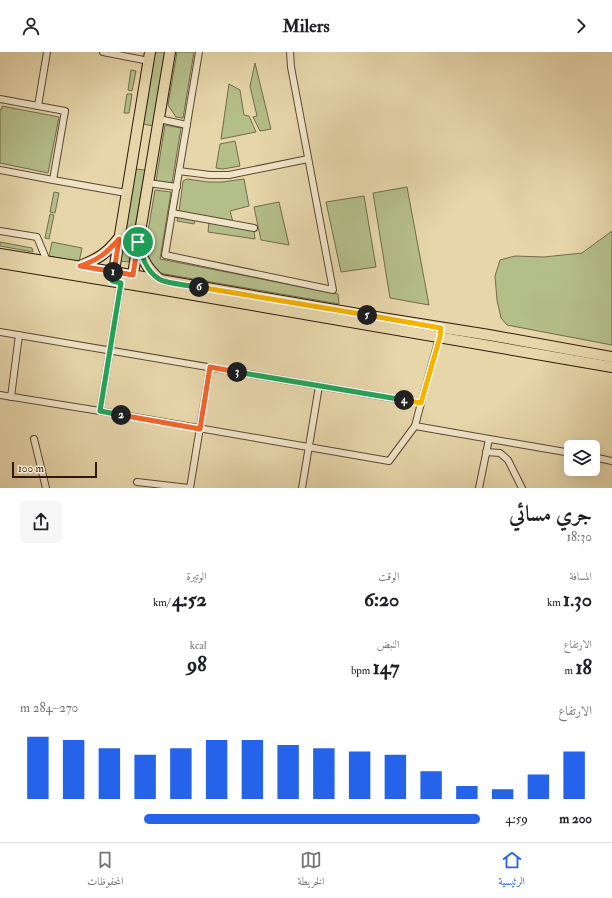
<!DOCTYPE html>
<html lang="ar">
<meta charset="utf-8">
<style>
body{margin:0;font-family:"IM FELL Double Pica",Amiri,serif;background:#f6f6f6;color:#202124;direction:rtl;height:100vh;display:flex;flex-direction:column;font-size:15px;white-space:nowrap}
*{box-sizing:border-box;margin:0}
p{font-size:13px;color:#757577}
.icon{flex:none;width:22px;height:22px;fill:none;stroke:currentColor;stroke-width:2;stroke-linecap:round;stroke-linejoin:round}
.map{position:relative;height:436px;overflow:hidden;direction:ltr}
.sheet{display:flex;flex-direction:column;background:#fff;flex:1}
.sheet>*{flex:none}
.controls{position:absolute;left:564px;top:388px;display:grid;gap:8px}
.controls a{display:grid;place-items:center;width:36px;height:36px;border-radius:6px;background:#fff;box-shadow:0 4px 16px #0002;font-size:20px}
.scale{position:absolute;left:12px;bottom:10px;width:85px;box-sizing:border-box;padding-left:4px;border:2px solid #2f190a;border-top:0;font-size:11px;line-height:14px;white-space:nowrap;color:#2f190a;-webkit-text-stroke:3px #efe4c8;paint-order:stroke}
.pin{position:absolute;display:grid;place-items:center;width:34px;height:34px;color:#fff;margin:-17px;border:2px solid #fff;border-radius:50%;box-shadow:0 1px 4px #0007}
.km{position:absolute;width:20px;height:20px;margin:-10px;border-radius:50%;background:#222;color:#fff;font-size:11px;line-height:20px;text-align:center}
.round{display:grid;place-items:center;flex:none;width:42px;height:42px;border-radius:6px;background:#f6f6f6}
.overview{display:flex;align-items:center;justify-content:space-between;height:68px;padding:0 20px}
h1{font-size:22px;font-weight:700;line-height:30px}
.figures{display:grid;grid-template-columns:repeat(3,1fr);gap:6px;height:68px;padding:4px 20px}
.figures div{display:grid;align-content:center}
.figures b{font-size:20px;font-weight:700}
.figures small{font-size:11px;font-weight:400}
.figures p{font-size:11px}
.chart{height:112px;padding:8px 20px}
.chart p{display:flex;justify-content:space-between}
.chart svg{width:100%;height:72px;margin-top:4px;stroke:#2563eb;stroke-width:6}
ul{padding:0 20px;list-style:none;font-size:13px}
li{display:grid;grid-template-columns:64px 48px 1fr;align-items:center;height:30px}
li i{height:10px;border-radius:5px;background:#2563eb}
header{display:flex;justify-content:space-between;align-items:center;height:52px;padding:0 20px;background:#fff;font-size:18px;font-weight:700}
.dock{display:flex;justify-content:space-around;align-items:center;height:56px;border-top:1px solid #e0e0e0;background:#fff;font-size:11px;color:#757577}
.dock a{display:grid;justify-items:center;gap:2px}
.dock .selected{color:#2563eb}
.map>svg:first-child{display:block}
.green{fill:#b4be89;stroke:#726c4a}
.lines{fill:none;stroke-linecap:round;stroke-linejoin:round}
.street-casing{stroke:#5d4832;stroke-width:8}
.primary-casing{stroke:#2f190a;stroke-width:12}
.street{stroke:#efe4c8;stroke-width:6}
.primary{stroke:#e6d6aa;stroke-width:10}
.split-1-casing{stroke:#fff;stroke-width:8}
.split-2-casing{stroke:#fff;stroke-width:8}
.split-3-casing{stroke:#fff;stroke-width:8}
.split-4-casing{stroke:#fff;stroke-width:8}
.split-5-casing{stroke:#fff;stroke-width:8}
.split-6-casing{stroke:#fff;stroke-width:8}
.split-7-casing{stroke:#fff;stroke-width:8}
.split-1{stroke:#f0652b;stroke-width:5}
.split-2{stroke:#22a559;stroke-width:5}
.split-3{stroke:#f0652b;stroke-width:5}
.split-4{stroke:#22a559;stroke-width:5}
.split-5{stroke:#f5b400;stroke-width:5}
.split-6{stroke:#f5b400;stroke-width:5}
.split-7{stroke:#22a559;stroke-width:5}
</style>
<header><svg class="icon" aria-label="forward" viewBox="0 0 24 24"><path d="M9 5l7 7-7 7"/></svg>Milers<svg class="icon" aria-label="person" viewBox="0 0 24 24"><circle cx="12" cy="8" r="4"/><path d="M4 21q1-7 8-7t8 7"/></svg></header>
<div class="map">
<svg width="612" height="436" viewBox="0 0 612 436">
<rect width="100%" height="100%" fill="#e6d6aa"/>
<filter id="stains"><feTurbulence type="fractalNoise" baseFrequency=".005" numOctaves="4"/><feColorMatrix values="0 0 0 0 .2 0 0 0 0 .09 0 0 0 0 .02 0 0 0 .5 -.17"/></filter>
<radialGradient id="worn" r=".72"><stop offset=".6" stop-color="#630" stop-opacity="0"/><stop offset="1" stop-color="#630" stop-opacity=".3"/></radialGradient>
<!-- green -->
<g class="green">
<path d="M155 0H165L153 74 143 72Z"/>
<path d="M177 0H194L183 66 176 65 168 53Z"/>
<path d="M255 11 271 77 260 79 253 65 257 64 250 34Z"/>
<path d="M131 18 136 19 132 39 128 38Z"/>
<path d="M229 32 240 38 244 63 249 64 256 80 221 87Z"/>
<path d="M127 42H132L129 61H124Z"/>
<path d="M2 54 59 65 48 121 0 111V57H2Z"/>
<path d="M165 73 181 76 172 131 156 129Z"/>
<path d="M235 89 240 114 223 117 216 116 220 92Z"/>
<path d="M135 117 145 118 129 210 120 209Z"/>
<path d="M187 127 208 130H222L244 127 249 154 230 159 233 170 179 160 183 129Z"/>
<path d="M407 135 429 253 390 246 373 141Z"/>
<path d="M155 138 171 140 160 207 338 242 339 252 153 220 145 197Z"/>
<path d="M54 140 59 141 55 161 50 160Z"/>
<path d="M364 144 376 215 341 220 326 150Z"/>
<path d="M279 150 289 193 261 188 254 155Z"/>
<path d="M50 162 54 163 49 187 45 186Z"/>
<path d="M178 165 195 168 194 172 177 169Z"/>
<path d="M209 170 254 178 255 187 208 180Z"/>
<path d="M612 179V293L507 273 501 266 497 248 495 224 500 208 515 204 544 205 582 201Z"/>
<path d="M0 190 32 196 33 200 0 194Z"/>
<path d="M52 190 82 196 79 210 49 204Z"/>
</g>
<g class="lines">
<!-- street casing -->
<g class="street-casing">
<g id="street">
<path d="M103 0 149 9"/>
<path d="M199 0 165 203 333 238 291 15 290 0"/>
<path d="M0 47 65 59 53 128 126 141"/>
<path d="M38 54 47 0"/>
<path d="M159 67 187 73"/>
<path d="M0 118 53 128"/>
<path d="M179 119 210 123H229L308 107"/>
<path d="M148 131 177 135"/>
<path d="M172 161 254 176"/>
<path d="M0 179 37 185 47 209"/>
<path d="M0 280 421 351"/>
<path d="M0 343 100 359 389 409 415 374 421 351 440 283"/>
<path d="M11 345 19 283"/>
<path d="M100 359 121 231"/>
<path d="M415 374 571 401"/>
<path d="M34 387 46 436"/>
<path d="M486 400 500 401 508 408 522 436"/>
<path d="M593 405 612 409"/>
<path d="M137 430 189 436"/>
<path d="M190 436 210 315"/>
<path d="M302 436 319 334"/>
<path d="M479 436 489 387"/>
</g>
</g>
<!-- primary casing -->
<g class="primary-casing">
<g id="primary">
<path d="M139 193C143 210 148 217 160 228"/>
<path d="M0 202 114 220 382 266 489 283 612 305"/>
<path d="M0 211 153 236 612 315"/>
<path d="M82 213C98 207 107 201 118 187"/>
<path d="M113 225 150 0"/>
<path d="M132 228 170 0"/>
</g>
</g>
<!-- street -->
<use href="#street" class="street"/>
<!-- primary -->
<use href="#primary" class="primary"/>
</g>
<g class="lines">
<!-- split-1 casing -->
<g class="split-1-casing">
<path id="split-1" d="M113 220H114L119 187C107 201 98 208 80 214L133 223 138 190"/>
</g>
<!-- split-2 casing -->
<g class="split-2-casing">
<path id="split-2" d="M113 220 112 229 121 231 100 359 121 363"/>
</g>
<!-- split-3 casing -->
<g class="split-3-casing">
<path id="split-3" d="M121 363 200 377 210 315 237 320"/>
</g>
<!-- split-4 casing -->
<g class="split-4-casing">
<path id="split-4" d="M237 320 404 348"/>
</g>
<!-- split-5 casing -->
<g class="split-5-casing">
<path id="split-5" d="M367 263 441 276 440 285 421 351 404 348"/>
</g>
<!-- split-6 casing -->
<g class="split-6-casing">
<path id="split-6" d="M199 235 367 263"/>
</g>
<!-- split-7 casing -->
<g class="split-7-casing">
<path id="split-7" d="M138 190C142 204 146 219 159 227 164 231 192 234 199 235"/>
</g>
<!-- split-1 -->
<use href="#split-1" class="split-1"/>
<!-- split-2 -->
<use href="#split-2" class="split-2"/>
<!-- split-3 -->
<use href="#split-3" class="split-3"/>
<!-- split-4 -->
<use href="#split-4" class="split-4"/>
<!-- split-5 -->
<use href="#split-5" class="split-5"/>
<!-- split-6 -->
<use href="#split-6" class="split-6"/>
<!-- split-7 -->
<use href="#split-7" class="split-7"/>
</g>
<rect width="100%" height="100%" filter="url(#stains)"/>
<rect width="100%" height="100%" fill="url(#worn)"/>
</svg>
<div class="controls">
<a><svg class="icon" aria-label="layers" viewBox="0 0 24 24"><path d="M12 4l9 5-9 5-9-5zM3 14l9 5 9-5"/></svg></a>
</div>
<div class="scale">100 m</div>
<div class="pin" style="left:138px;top:190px;background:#1e9e55"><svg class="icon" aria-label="arrive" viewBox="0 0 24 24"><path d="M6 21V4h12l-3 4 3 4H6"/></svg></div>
<b class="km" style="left:113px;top:220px">1</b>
<b class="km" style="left:121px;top:363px">2</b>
<b class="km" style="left:237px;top:320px">3</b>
<b class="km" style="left:404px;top:348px">4</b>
<b class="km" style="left:367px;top:263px">5</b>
<b class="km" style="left:199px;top:235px">6</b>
</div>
<section class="sheet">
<div class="overview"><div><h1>جري مسائي</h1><p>18:30</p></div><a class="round"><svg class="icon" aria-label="share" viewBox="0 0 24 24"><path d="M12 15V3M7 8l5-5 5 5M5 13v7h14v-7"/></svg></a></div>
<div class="figures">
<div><p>المسافة</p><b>1.30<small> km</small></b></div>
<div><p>الوقت</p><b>6:20</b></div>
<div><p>الوتيرة</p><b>4:52<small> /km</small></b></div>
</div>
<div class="figures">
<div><p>الارتفاع</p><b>18<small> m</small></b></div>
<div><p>النبض</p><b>147<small> bpm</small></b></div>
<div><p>kcal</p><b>98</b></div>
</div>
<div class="chart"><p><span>الارتفاع</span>270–284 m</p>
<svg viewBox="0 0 160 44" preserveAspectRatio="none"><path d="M5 44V6M15 44V8M25 44V13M35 44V17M45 44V13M55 44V8M65 44V8M75 44V11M85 44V13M95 44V15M105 44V17M115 44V27M125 44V36M135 44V38M145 44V29M155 44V15"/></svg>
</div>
<ul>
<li><b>200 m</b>4:59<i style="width:73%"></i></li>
</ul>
</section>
<nav class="dock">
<a class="selected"><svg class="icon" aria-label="home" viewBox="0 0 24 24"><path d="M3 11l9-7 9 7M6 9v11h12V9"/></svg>الرئيسية</a>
<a><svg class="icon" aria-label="map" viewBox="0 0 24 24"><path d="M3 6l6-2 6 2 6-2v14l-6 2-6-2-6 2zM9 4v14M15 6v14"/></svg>الخريطة</a>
<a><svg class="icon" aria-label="saved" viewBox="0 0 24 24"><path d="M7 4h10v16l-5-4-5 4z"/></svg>المحفوظات</a>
</nav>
